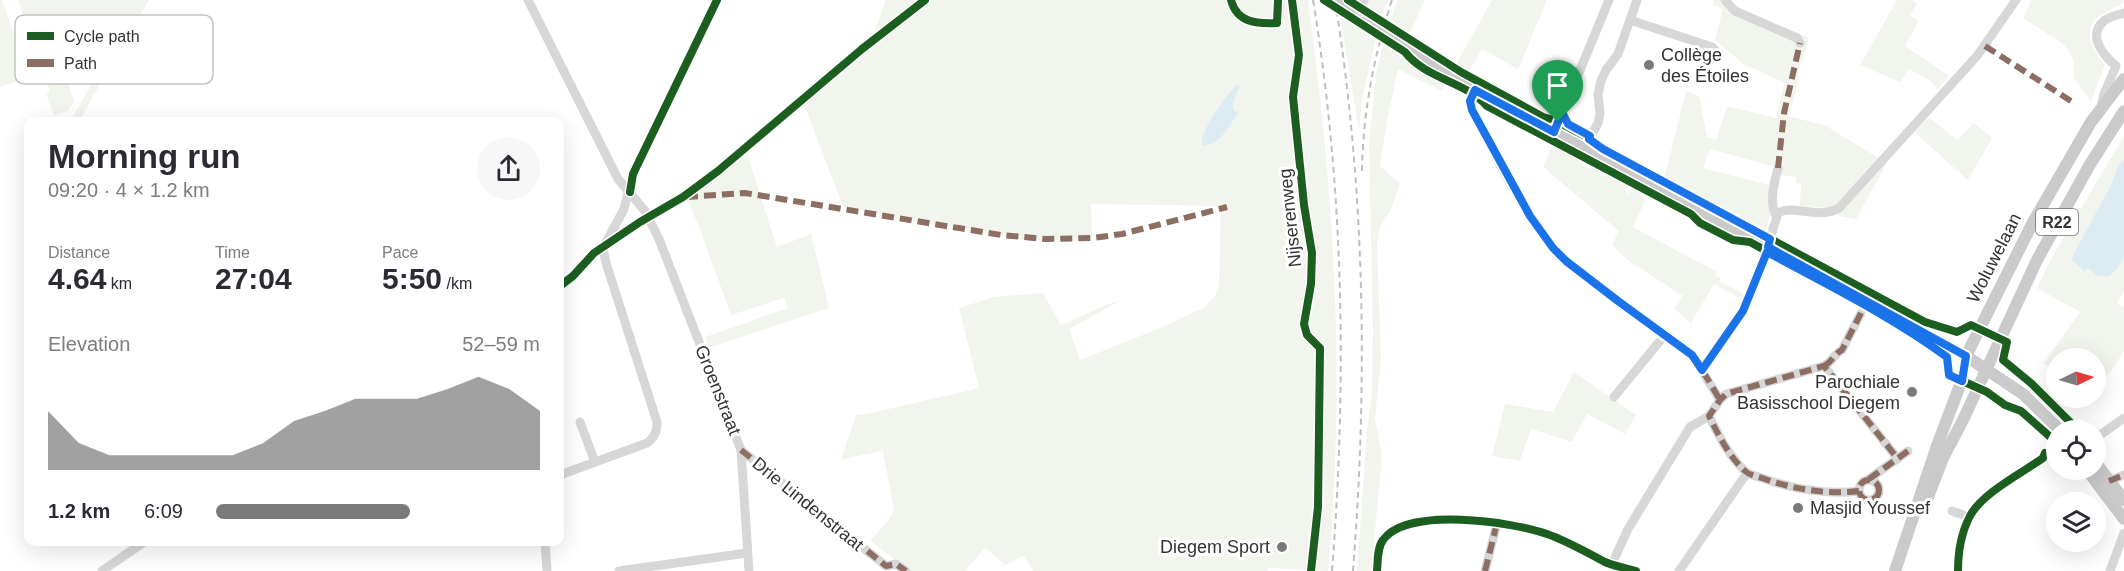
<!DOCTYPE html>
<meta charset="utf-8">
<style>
body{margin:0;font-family:Arial,sans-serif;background:#f7f7f7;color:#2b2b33;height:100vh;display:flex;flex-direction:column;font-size:22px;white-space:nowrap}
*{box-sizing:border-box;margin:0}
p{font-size:20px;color:#7c7c81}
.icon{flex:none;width:33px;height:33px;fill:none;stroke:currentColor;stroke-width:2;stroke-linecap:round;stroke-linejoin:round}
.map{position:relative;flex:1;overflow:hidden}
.panel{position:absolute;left:24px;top:117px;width:540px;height:429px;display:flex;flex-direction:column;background:#fff;border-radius:12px;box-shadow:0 6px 24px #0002}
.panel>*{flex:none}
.needle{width:39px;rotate:85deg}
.buttons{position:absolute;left:2046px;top:348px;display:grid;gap:12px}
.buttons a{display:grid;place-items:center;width:60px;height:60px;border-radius:50%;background:#fff;box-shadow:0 6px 24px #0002;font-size:30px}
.pin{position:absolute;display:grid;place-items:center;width:51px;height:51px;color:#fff;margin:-62px -26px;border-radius:50% 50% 50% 0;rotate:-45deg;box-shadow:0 0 6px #0007}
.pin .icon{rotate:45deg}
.round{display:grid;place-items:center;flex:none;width:63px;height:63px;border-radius:32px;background:#f7f7f7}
.head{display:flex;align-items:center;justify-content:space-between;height:102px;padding:0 24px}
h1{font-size:33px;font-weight:800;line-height:45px}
.metrics{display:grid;grid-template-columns:repeat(3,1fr);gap:9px;height:102px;padding:6px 24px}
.metrics div{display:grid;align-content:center}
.metrics b{font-size:30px;font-weight:800}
.metrics small{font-size:16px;font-weight:400}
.metrics p{font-size:16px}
.chart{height:168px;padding:12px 24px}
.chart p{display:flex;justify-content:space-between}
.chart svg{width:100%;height:108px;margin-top:6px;fill:#7a7a7a;opacity:.7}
ul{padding:0 24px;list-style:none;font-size:20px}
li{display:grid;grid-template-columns:96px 72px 1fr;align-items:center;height:45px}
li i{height:15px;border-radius:8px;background:#7a7a7a}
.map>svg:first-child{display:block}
.green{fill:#f1f5ed}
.water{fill:#ddebf3}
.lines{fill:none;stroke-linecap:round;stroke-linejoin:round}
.minor{stroke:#d7d7d7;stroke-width:9}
.major{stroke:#cacaca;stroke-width:12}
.rail{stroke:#bebebe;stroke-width:2;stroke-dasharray:6 4.5;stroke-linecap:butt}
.major-bridge{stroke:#cacaca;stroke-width:12}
.quiet{stroke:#8d6e63;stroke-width:6;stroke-dasharray:12 6;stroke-linecap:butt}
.cycleway-casing{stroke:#fff;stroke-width:11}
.cycleway{stroke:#1b5e20;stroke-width:8}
.route-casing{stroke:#fff;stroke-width:12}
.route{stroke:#1a73e8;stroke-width:8}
.poi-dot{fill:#7a7a7a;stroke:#fff;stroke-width:2}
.labels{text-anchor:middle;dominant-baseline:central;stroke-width:6;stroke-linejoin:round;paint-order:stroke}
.shield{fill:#fff;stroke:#707070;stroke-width:1.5}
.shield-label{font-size:16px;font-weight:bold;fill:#333}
.poi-label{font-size:18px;fill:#333;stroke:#fff;text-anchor:start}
.street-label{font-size:18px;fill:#333;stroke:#fff}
.key{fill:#fff;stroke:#c2c2c2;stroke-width:1.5}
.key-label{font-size:16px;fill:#333}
</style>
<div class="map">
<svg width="2124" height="571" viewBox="0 0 2124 571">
<rect width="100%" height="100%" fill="#fff"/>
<!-- green -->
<g class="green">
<path d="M0 0H2L27 74 24 79 0 87Z"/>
<path d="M18 0H149L79 121H67L71 120 99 71 79 65 70 39 54 44 74 101 68 111 54 115 46 94 50 92Z"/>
<path d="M886 0H1308C1334 189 1346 381 1328 571L1268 568 1267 571H1033L1024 556 1005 565 985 548 965 571H911L870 541 890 518 894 510 883 451 841 459 856 415 867 414 979 388 959 308 994 297 1043 293 1061 325 1108 304 1120 301 1069 329 1080 360 1165 326 1205 307 1215 296 1219 285 1221 206 1091 204 1092 240H1025L880 216 878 213 843 207 804 104 747 154 777 247 811 234 829 308 709 348 705 337 788 308 784 298 731 315 698 224 685 196 691 188 730 161 872 38Z"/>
<path d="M1357 0H1388L1382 17Z"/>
<path d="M1398 0H1425L1409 35 1390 22Z"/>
<path d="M1492 0H1547L1518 69 1482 49 1468 73 1455 66Z"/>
<path d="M1713 0H1729L1744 12 1809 38 1798 74 1799 79 1789 116 1826 126 1887 163 1856 219 1839 216 1833 208 1800 206 1801 184 1796 183V177L1779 175 1780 168 1710 149 1703 168 1773 186 1771 213 1765 233 1664 179 1686 91 1699 96 1707 137 1716 140 1727 106 1776 118 1784 83 1742 63 1715 40 1723 9 1713 5Z"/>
<path d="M1897 0H1912L1917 4 1910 16 1919 21 1905 46 1949 76 1938 89 1928 79 1909 69 1900 82 1860 65Z"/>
<path d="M2032 0H2124C2121 6 2116 7 2109 10 2079 25 2089 45 2105 65L2091 101 2074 78V62L2065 45 2023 18Z"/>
<path d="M1340 16 1375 40 1362 101 1359 130Z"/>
<path d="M1383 44 1445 85 1442 91 1398 69 1387 121 1380 166 1400 184 1390 211 1380 226 1377 243 1381 360 1375 418 1382 457 1371 571H1357L1367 429 1372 393 1373 332 1369 144 1376 76Z"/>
<path d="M1929 117 1957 140 1974 123 1992 138 1968 180 1914 132Z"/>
<path d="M2124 136V160L2118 166 2111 185 2071 259 2085 271 2087 267 2118 268 2124 258V291L2117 303 2124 307V351L2110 373 2096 386V358H2056V371L2044 363 2080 312 2037 288 2056 250Z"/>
<path d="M1553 145 1583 160 1581 164 1588 168 1591 164 1600 169 1598 173 1605 176 1607 173 1628 185 1625 191 1628 194 1632 187 1639 191 1645 201 1633 227 1717 272 1715 276 1721 278 1719 282 1745 294 1743 300 1714 284 1691 323 1674 309 1683 296 1626 259 1612 245 1619 231 1543 167Z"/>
<path d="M1574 372 1636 415 1625 434 1587 414 1572 442 1531 429 1520 461 1492 456 1505 404 1553 412Z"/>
</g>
<!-- water -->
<g class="water">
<path d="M1237 85 1240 86 1233 102V109L1238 113C1228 127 1222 143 1203 146L1201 141C1209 118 1221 102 1237 85Z"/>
<path d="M2124 160V258L2118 268 2109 276H2098L2088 268 2085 272 2071 259 2111 185 2118 166Z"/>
</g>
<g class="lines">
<!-- minor -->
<g class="minor">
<path d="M528 0 618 179 645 211 659 239 741 450 749 571"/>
<path d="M1725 0 1735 11 1797 38 1800 43"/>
<path d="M1354 20 1364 0"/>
<path d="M1630 20 1712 47 1715 50 1716 59"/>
<path d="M1475 90 1470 101 1471 110 1530 217 1553 248 1566 261 1618 301 1692 355 1720 400"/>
<path d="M2101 107 2104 94 2116 66C2103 55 2086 35 2105 20 2111 16 2118 15 2124 13"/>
<path d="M1562 113 1568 124 1590 136"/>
<path d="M1554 133 1609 0"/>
<path d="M1584 149 1598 123 1600 114 1598 94 1601 81 1606 70 1618 54 1637 0"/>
<path d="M1776 216C1769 201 1774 184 1778 168"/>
<path d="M648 217 683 197 725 165"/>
<path d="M1824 366C1832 362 1834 354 1842 350L1861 313"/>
<path d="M1702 370 1743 311 1760 271 1778 213C1793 204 1818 220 1839 208L1977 56 2016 0"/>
<path d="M1614 397 1664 336"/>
<path d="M580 422 595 462"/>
<path d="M2096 438 2124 418"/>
<path d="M741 450 886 566 896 564 906 571"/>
<path d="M560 475 647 443C655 437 657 431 657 422L606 263 603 248 624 209 633 174 717 0"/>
<path d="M1869 479 1908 451"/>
<circle cx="1869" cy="490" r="10"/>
<path d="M2109 481 2124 475"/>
<path d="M1859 491C1826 495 1793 489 1762 478 1756 476 1749 475 1745 471 1728 455 1719 436 1709 416L1720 400 1726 394 1824 366 1898 459"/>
<path d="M1952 511 1969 517"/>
<path d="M545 542 547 571"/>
<path d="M1612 564 1628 529 1690 427 1709 416"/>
<path d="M102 571 144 542"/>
<path d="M619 571 747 553"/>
<path d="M1311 571 1317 511"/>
<path d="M1377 571C1378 561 1377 548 1383 540 1407 506 1513 522 1547 534 1567 541 1586 552 1605 562 1614 566 1626 568 1636 571"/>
<path d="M1485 571 1497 523"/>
<path d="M1679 571 1747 473"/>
<path d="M1958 571C1958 552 1961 533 1970 516 1982 493 2022 473 2043 458L2045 453 2056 457"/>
<path d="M2110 571 2124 533"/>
</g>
<!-- major -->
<g class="major">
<path d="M1400 44 1475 90 1813 271 1966 356 2023 394 2060 430"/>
<path d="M2096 463 2124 500"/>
<path d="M2087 470 2124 519"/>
<path d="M1928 497 1943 458 1963 420 2037 260 2089 166 2124 111"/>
<path d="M1895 571 1938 443 1962 380 1966 356 2032 224 2091 122 2124 79"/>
</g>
<!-- rail -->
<g class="rail">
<path d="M1313 0C1344 189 1347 381 1332 571"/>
<path d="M1335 0C1365 189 1368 380 1353 571"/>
<path d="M1362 171C1363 112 1374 55 1392 0"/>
</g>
<!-- major-bridge -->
<g class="major-bridge">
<path d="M1332 0 1349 10"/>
<path d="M1365 22 1400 44"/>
</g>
<!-- quiet -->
<g class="quiet">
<path d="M1985 46 2071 101"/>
<path d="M1778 168 1784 113 1800 43"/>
<path d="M686 197 745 193 1001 235 1046 239 1093 238 1122 234 1227 207"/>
<path d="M1664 336C1695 353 1702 370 1720 400"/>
<path d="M1824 366C1832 362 1834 354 1842 350L1861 313"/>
<path d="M741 450 886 566 896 564 906 571"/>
<path d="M1869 479 1908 451"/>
<circle cx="1869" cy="490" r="10"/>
<path d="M2109 481 2124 475"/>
<path d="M1859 491C1826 495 1793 489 1762 478 1756 476 1749 475 1745 471 1728 455 1719 436 1709 416L1720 400 1726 394 1824 366 1898 459"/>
<path d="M1485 571 1497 523"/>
</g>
<!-- cycleway casing -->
<g class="cycleway-casing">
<g id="cycleway">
<path d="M1231 0C1237 23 1257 24 1277 23L1278 0"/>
<path d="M1292 0 1299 55 1293 97 1304 205 1312 253 1311 284 1304 324 1307 335 1320 348 1318 507 1311 571"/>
<path d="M1324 0 1405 52C1426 79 1465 81 1487 106L1691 214 1700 223 1733 240 1750 242C1817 279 1885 313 1947 357L1949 375 1987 392 2005 405 2021 411 2056 442"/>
<path d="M1348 0 1461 72 1543 117 1554 120 1585 136 1603 149 1925 322 1957 332 1971 325 2007 342 2003 360 2032 384 2078 430"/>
<path d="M1473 113C1498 162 1527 222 1566 261L1664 336"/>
<path d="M630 192 633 174 717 0"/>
<path d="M560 286 573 276 594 253 640 222 683 197 718 171 862 49 925 0"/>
<path d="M1377 571C1378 561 1377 548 1383 540 1407 506 1513 522 1547 534 1567 541 1586 552 1605 562 1614 566 1626 568 1636 571"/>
<path d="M1958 571C1958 552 1961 533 1970 516 1982 493 2022 473 2043 458L2045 453"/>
</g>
</g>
<!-- cycleway -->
<use href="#cycleway" class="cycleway"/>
</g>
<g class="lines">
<!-- route casing -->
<g class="route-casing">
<path id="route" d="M1475 90 1554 132 1562 112 1568 124 1590 136 1589 139 1603 149 1770 239 1768 247 1966 356 1962 381 1949 375 1947 357C1891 316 1828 285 1767 252L1743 311 1702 370 1692 355 1618 301 1566 261 1553 248 1530 216 1472 110 1470 101Z"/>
</g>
<!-- route -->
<use href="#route" class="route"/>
</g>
<!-- markers -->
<g class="poi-dot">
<circle cx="1649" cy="65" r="6"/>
<circle cx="1912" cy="392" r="6"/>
<circle cx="1798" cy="508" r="6"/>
<circle cx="1282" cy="547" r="6"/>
</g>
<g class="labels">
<!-- shield labels -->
<rect class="shield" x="2036" y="209" width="42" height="26" rx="4.5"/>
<g class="shield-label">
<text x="2057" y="222">R22</text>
</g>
<!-- poi labels -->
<g class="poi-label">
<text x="1661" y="55">Collège<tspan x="1661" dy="21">des Étoiles</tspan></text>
<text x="1900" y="382" text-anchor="end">Parochiale<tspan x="1900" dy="21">Basisschool Diegem</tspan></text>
<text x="1810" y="508">Masjid Youssef</text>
<text x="1270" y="547" text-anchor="end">Diegem Sport</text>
</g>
<!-- street labels -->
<g class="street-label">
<text transform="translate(1290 218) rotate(-96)">Nijserenweg</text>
<text transform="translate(1994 258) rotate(-63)">Woluwelaan</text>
<text transform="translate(718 390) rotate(68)">Groenstraat</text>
<text transform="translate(808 504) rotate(39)">Drie Lindenstraat</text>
</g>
</g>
<!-- legend -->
<rect x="15" y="15" width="198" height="69" rx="9" class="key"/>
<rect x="27" y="32" width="27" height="8" fill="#1b5e20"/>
<rect x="27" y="59" width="27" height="8" fill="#8d6e63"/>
<g class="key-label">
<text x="64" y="42">Cycle path</text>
<text x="64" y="69">Path</text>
</g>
</svg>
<div class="buttons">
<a><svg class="needle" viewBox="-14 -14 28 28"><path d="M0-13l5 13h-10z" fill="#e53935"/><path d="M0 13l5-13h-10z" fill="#7c7c81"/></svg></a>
<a><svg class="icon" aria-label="locate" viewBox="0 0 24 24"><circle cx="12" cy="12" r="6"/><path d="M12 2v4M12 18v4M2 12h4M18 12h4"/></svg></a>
<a><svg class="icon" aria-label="layers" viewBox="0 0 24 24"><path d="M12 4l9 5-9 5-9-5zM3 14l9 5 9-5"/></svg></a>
</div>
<div class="pin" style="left:1558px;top:122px;background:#1e9e55"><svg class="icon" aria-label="arrive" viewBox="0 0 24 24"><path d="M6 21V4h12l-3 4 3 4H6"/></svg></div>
<section class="panel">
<div class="head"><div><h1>Morning run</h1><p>09:20 · 4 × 1.2 km</p></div><a class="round"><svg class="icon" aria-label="share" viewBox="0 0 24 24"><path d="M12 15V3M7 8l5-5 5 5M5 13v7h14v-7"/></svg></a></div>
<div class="metrics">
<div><p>Distance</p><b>4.64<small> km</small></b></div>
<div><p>Time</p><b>27:04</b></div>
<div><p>Pace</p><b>5:50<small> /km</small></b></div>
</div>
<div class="chart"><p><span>Elevation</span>52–59 m</p>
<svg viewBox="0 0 160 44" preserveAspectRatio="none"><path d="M0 44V20L10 33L20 38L30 38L40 38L50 38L60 38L70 33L80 24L90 20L100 15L110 15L120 15L130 11L140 6L150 11L160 20V44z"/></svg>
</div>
<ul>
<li><b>1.2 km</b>6:09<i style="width:60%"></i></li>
</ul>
</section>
</div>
